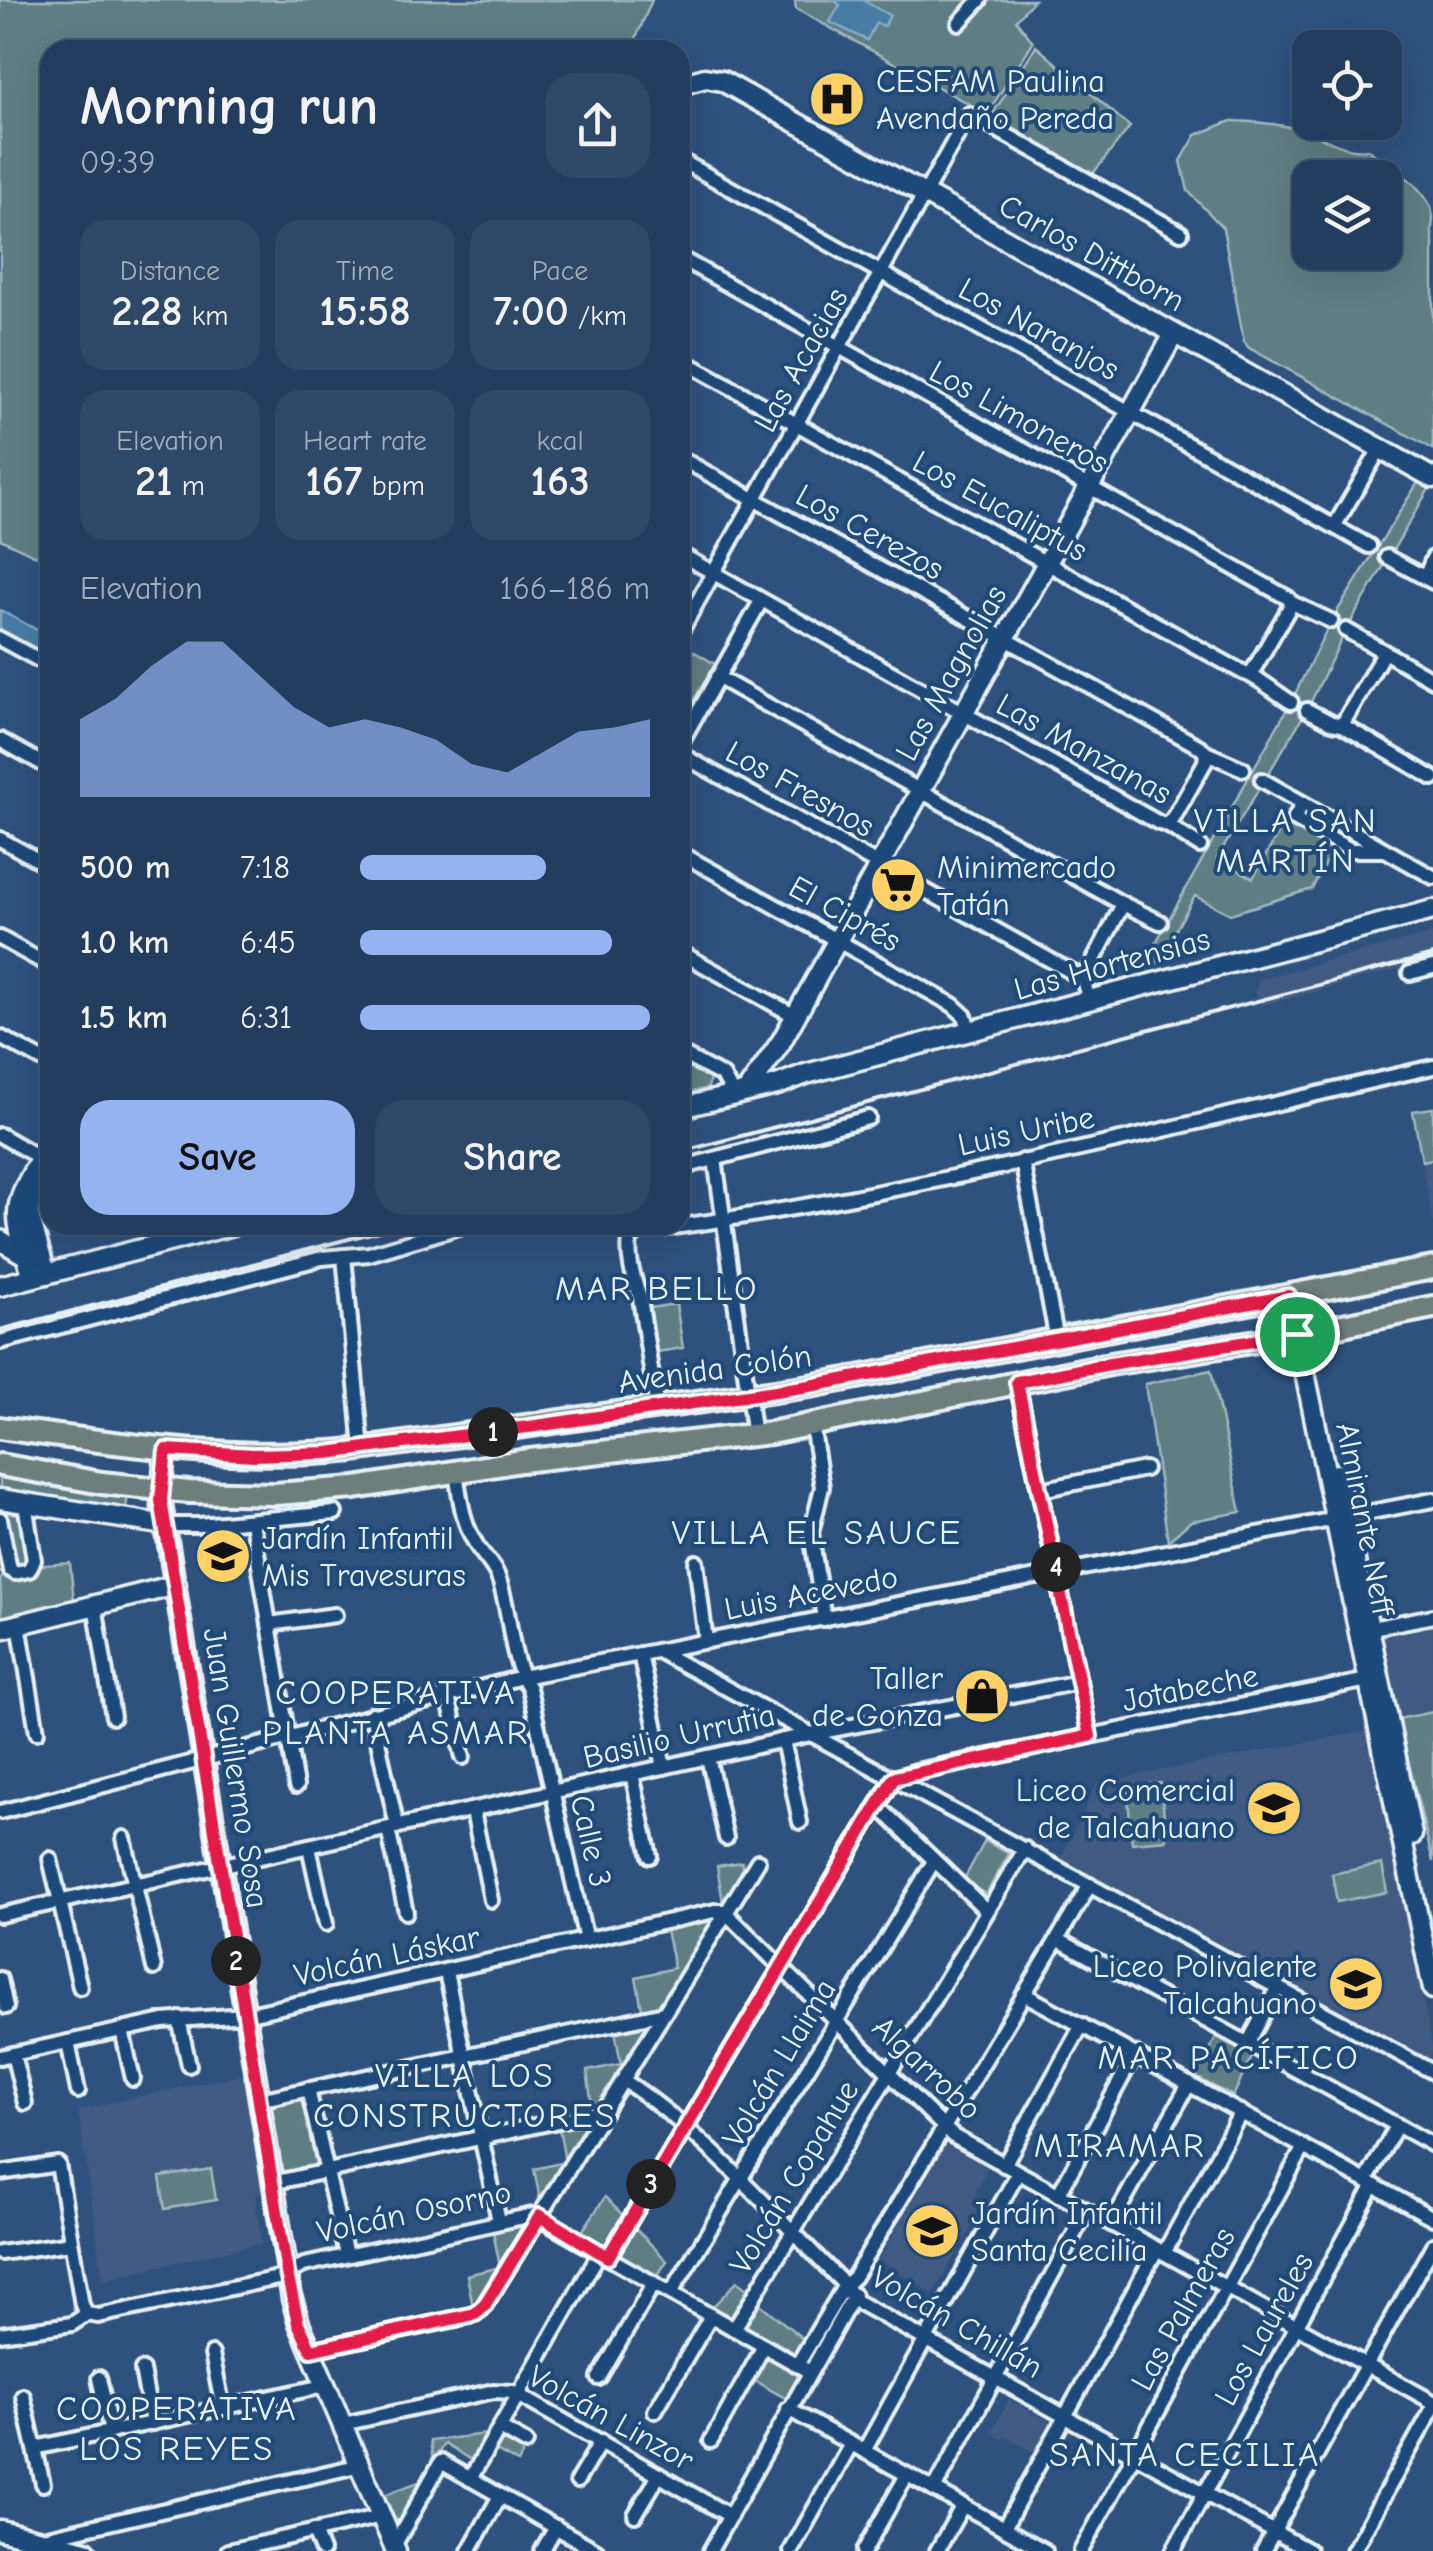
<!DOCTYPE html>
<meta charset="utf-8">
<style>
body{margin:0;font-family:"Comic Neue",sans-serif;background:#2e4867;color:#f1f3f6;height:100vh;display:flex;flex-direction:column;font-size:38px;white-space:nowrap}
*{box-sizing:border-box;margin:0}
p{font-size:32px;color:#a2aebc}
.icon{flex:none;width:55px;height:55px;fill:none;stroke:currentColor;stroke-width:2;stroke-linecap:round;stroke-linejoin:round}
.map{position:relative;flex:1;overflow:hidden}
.side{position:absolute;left:40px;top:40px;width:650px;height:1195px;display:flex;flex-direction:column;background:#223d5e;border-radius:30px;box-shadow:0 10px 40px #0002,0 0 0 2px #3f5673}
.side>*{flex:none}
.fabs{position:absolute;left:1292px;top:30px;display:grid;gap:20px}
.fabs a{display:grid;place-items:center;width:110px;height:110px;border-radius:20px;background:#223d5e;box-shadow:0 10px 40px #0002,0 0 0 2px #3f5673;font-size:50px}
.pin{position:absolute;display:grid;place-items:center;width:85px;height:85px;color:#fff;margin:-42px;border:5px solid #fff;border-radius:50%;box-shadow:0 2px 10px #0007}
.km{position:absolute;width:50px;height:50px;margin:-25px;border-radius:50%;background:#222;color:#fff;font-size:28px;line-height:50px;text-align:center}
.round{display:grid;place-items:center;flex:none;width:105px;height:105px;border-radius:30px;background:#2e4867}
.head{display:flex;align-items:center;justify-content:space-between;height:170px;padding:0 40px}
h1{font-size:55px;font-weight:700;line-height:75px}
.stats{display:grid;grid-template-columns:repeat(3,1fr);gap:15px;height:170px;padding:10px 40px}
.stats div{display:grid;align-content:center;border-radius:25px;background:#2e4867;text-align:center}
.stats b{font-size:42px;font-weight:700}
.stats small{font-size:28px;font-weight:400}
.stats p{font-size:28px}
.chart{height:280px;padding:20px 40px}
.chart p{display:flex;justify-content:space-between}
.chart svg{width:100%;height:180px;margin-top:10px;fill:#95b2f1;opacity:.7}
.cta{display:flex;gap:20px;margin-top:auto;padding:20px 40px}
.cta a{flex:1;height:115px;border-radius:30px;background:#95b2f1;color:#111;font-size:40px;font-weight:700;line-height:115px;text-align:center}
.cta a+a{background:#2e4867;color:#f1f3f6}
ul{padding:0 40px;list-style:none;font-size:32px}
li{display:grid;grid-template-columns:160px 120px 1fr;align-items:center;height:75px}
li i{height:25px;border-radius:12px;background:#95b2f1}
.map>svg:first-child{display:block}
.built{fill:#3f5a82}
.green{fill:#5e7e83;stroke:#a3b8be;stroke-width:2.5;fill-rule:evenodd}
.water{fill:#477ca4;stroke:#87abc6;stroke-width:2.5}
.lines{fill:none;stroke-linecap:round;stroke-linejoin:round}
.street-casing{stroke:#e8f1f8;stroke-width:20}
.secondary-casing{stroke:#e8f1f8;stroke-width:25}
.primary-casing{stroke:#e8f1f8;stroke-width:28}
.street{stroke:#1f4a7a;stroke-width:12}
.secondary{stroke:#1f4a7a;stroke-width:18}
.primary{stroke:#6d7e7c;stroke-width:20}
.rail{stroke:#e8f1f8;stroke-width:4}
.route-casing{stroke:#fff;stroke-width:20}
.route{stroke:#e11d48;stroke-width:12}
.labels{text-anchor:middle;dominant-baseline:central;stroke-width:8;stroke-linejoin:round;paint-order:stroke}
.poi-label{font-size:32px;fill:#e8f1f8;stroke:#1f4a7a;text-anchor:start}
.street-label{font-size:32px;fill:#e8f1f8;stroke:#1f4a7a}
.neighbourhood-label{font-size:35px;letter-spacing:2.5px;fill:#e8f1f8;stroke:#1f4a7a}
</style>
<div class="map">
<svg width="1433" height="2551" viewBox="0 0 1433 2551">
<rect width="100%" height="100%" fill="#2e517e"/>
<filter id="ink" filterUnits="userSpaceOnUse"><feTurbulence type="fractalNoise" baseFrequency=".01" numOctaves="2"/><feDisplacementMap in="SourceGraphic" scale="20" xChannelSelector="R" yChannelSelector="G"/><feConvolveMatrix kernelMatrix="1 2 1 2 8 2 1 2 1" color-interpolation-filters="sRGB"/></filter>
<g filter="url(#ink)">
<!-- built -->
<g class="built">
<path d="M1433 933V960L1261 1006 1255 994 1259 979Z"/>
<path d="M1433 1106V1224L1412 1111Z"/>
<path d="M1433 1621V1712L1398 1719 1378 1633Z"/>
<path d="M1366 1731 1433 2048 1430 2059 1061 1858 1097 1783Z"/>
<path d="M242 2074 263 2193 255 2195 262 2243 103 2279 78 2110Z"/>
<path d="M951 2144 988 2168 975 2194 986 2203 933 2294 879 2260 942 2149Z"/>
<path d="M1009 2399 1052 2424 1036 2454 1006 2436 1003 2440 991 2433Z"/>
</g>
<!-- green -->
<g class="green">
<path d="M0 0H652L631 50H50V557L34 555 0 539Z"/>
<path d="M795 0H1034L1016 20 1033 42 987 114 796 9Z"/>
<path d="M1036 46 1130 127 1091 176 992 115Z"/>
<path d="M1231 121C1252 122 1276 123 1297 129 1321 135 1344 153 1367 149 1389 166 1430 187 1433 217 1433 227 1430 231 1433 240V449L1249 348 1244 342 1223 228 1188 191 1181 161 1196 135ZM1310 178H1385V252H1310Z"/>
<path d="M1424 473 1433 482 1346 630 1307 710 1217 858 1253 878 1284 823 1332 849 1312 889 1230 914 1195 896 1157 963 1146 960 1291 702 1331 621Z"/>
<path d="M683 645 715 664 680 724V650Z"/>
<path d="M680 1061 710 1078 708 1088 680 1095Z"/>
<path d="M1433 1108V1159L1422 1161 1413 1111Z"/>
<path d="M676 1304 683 1348 657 1352 650 1308Z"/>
<path d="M1211 1370 1241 1512 1191 1521 1168 1541 1145 1384Z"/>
<path d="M0 1474 128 1496 125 1513 0 1491Z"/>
<path d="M5 1512 21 1514 32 1566 70 1563 74 1601 2 1620 0 1579 14 1568Z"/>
<path d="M1433 1712V1862L1398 1719Z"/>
<path d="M1161 1783 1166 1840 1132 1843 1127 1786Z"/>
<path d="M985 1841 1009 1854 986 1894 963 1881Z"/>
<path d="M742 1862 744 1879 724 1908 717 1866Z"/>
<path d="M1382 1864 1387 1892 1337 1902 1332 1874Z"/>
<path d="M720 1914 663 2010 643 2015 636 1977 674 1968 665 1925Z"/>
<path d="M661 2015 604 2110 593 2112 587 2071 621 2064 614 2025Z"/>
<path d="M1218 2033 1255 2051 1233 2096 1196 2077Z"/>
<path d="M306 2093 324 2169 273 2181 262 2101Z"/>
<path d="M602 2112 542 2210 534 2169 565 2162 558 2122Z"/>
<path d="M211 2169 216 2200 165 2209 160 2177Z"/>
<path d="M605 2197 667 2261 656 2278 581 2233Z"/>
<path d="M537 2218 474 2313 467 2275 500 2267 492 2226Z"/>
<path d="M737 2281 753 2294 734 2326 710 2310Z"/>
<path d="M754 2299 807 2342 796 2362 736 2328Z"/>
<path d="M766 2353 804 2374 789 2400 751 2379Z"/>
<path d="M500 2431 528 2445 518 2463 491 2448Z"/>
<path d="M493 2433 476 2463 444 2444 433 2462 430 2441Z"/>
<path d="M429 2478 394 2543 376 2498Z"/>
</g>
<!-- water -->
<g class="water">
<path d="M834 0H863L890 16 884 26 876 23 867 40 830 22 840 5Z"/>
<path d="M0 610 50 637V656L0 629Z"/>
</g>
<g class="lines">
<!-- street casing -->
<g class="street-casing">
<g id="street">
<path d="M959 23 980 0"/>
<path d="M680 160 1369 546"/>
<path d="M680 258 1288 598 1292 603 1331 621"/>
<path d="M680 359 1244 673C1255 675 1278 694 1291 702"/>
<path d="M680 458 1200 747 1206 753 1243 769"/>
<path d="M1335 525 1380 449"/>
<path d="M680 554 1159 823 1167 825 1200 846"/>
<path d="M1387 557 1433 582"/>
<path d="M1426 575 1433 558"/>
<path d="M1346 630 1433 680"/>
<path d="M680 633 969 114 1181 233"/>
<path d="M0 639 50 666"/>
<path d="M1251 674 1292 603"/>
<path d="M717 677 1123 904 1160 922"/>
<path d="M1307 710 1332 723 1342 725 1433 778"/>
<path d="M1342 725 1383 654"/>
<path d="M0 740 50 768"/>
<path d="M680 744 761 601"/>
<path d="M680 754 1084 979 1088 1001"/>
<path d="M1262 780 1433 877"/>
<path d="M1302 805 1294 819 1351 850H1383"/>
<path d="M1167 825 1173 819 1205 762 1206 753"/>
<path d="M0 839 50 867"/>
<path d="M680 853 953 1005 965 1016 970 1032"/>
<path d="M0 938 50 966"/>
<path d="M680 952 795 1016"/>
<path d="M1410 973 1433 967"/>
<path d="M1084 979 1123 904"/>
<path d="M0 1037 50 1064"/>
<path d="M680 1053 723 1076 733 1094"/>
<path d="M0 1135 40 1158"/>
<path d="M715 1159 754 1436"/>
<path d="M1022 1161 1057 1340"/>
<path d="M680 1168 868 1118"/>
<path d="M160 1225 165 1243"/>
<path d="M344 1256 362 1449"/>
<path d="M0 1342 322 1258 369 1254 466 1225"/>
<path d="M1017 1382 1090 1736"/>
<path d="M657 1409 640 1298C634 1279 627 1259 630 1239L638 1232C906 1197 1170 1127 1433 1067"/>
<path d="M812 1425 822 1487 811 1533 824 1619"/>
<path d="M456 1472C460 1498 462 1522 477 1546 484 1557 493 1564 498 1577 512 1613 508 1657 529 1688L586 1940"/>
<path d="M1040 1490 1145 1469"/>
<path d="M0 1519 10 1570 15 1573 29 1570 34 1560 25 1503"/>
<path d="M252 1522 296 1786"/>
<path d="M166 1525H199L335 1513"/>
<path d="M696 1562 706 1641"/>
<path d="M95 1605 113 1717"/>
<path d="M19 1624 37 1732"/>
<path d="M269 1624 335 1615"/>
<path d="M1362 1630 1433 1616"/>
<path d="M658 1651 1433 2072"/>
<path d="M640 1654 664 1767"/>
<path d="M447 1694 463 1757"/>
<path d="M372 1714 397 1827"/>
<path d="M783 1740 800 1822"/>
<path d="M708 1757 726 1838"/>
<path d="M632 1774 650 1856"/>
<path d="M878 1806 987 1911"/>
<path d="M473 1811 491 1900"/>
<path d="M0 1812 522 1677 1433 1500"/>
<path d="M388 1829 406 1912"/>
<path d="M124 1838 154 1968"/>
<path d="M309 1847 326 1924"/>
<path d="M50 1859 80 1987"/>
<path d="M0 1915 811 1734 1079 1682"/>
<path d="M1057 1939 1433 2145"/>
<path d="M446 1972 499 2221"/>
<path d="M0 1979 6 2007"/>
<path d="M1024 1994 1433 2218"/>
<path d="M179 2019 189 2065"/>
<path d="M122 2030 133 2079"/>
<path d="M68 2042 78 2091"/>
<path d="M1248 2043 1278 1987"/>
<path d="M13 2054 25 2103"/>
<path d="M0 2057 163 2021 245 2015 715 1911H724L953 2136 1433 2402"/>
<path d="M623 2080C705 2133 776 2217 845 2285L854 2300 1309 2551"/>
<path d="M308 2089 346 2255"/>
<path d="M259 2100 664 2013"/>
<path d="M1004 2165 1082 2025"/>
<path d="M0 2173 58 2164 82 2305 87 2314"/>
<path d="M1366 2181 1397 2125"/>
<path d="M272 2183 604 2111"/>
<path d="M1058 2195 1135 2054"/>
<path d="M1111 2224 1189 2084"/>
<path d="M0 2253 71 2243"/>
<path d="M1164 2253 1241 2112"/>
<path d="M608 2257 894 1778 916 1771 1373 1679"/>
<path d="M671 2293 934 1861"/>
<path d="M734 2329 1025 1849"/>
<path d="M0 2334 72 2324 87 2314 98 2316 278 2278 304 2265 533 2215 810 2372"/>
<path d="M311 2350 470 2316 482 2309 758 1861"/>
<path d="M212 2354 223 2408"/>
<path d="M797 2365 845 2285 854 2277 1090 1885"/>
<path d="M142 2370 152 2423"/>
<path d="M99 2378 111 2432"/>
<path d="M599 2378 654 2283"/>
<path d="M23 2396 43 2484"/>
<path d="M788 2409 1045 2551"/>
<path d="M655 2411 711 2316"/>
<path d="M343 2424 494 2391 513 2392 730 2516"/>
<path d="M500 2428 526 2443"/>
<path d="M711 2441 764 2346"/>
<path d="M35 2448 328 2385"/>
<path d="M864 2451 1018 2173"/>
<path d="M470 2479 600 2252"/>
<path d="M577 2481 601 2441"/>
<path d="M934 2490 1087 2211"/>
<path d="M635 2515 659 2475"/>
<path d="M1004 2528 1157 2249"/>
<path d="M314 2531 322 2551"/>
<path d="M43 2538 361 2465"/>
<path d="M394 2546 441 2462 597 2551"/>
<path d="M228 2551 382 2516"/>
<path d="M469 2551 500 2496"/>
<path d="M542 2551 556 2527"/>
<path d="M710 2551 854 2295"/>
<path d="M791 2551 851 2444"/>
<path d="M864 2551 907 2475"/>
<path d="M937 2551 963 2505"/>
<path d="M1081 2551 1304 2147"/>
<path d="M1173 2551 1374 2185"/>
<path d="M1263 2551 1433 2245"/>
<path d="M1353 2551 1433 2408"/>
</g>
</g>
<!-- secondary casing -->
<g class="secondary-casing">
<g id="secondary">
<path d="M680 85 705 78 722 81 1433 478"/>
<path d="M747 1091 781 1042 1174 334"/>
<path d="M680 1108 777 1085 806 1074 1433 910"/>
<path d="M0 1240 25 1255"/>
<path d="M46 1274 29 1214 32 1201 50 1170"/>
<path d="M33 1277C9 1202 13 1209 50 1141"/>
<path d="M0 1286 233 1225"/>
<path d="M1289 1296 1433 1989"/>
<path d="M165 1450 161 1500 292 2299 299 2323 396 2551"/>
<path d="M1337 1474 1412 1835"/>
<path d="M0 1499 166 1525"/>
<path d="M0 1629 176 1585"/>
<path d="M0 2530 86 2551"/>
</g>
</g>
<!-- primary casing -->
<g class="primary-casing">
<g id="primary">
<path d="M0 1428C118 1444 234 1462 354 1450L810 1386 1433 1268"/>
<path d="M0 1465 102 1483 189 1492 275 1494 355 1488 521 1461 770 1433 1110 1364 1283 1337 1433 1307"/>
</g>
</g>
<!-- street -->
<use href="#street" class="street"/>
<!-- secondary -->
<use href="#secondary" class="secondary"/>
<!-- primary -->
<use href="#primary" class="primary"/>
<!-- rail -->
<g class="rail">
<path d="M680 1152 1433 955"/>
<path d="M0 1330 402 1225"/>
</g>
</g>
</g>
<g class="lines" filter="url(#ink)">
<!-- route casing -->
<g class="route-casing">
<path id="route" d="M1289 1296 1297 1334 1110 1364 1017 1382 1090 1736 894 1778 608 2257 540 2216 484 2306 475 2314 311 2350 298 2323 287 2273 161 1500 166 1450 254 1455 327 1453 536 1426 810 1386Z"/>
</g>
<!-- route -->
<use href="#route" class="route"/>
</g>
<!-- icons -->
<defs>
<g id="hospital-disc" transform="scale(2.875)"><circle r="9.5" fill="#ffd166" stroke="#1f4a7a"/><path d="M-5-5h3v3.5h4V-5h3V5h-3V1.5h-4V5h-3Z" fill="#111"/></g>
<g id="supermarket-disc" transform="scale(2.875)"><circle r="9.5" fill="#ffd166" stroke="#1f4a7a"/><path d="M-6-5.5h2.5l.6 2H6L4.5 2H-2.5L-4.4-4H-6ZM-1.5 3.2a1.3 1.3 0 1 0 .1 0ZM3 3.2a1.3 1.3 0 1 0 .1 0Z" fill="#111"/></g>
<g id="school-disc" transform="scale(2.875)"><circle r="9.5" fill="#ffd166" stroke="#1f4a7a"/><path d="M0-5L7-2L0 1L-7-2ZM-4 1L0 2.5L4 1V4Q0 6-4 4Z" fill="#111"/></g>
<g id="shop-disc" transform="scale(2.875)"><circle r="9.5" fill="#ffd166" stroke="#1f4a7a"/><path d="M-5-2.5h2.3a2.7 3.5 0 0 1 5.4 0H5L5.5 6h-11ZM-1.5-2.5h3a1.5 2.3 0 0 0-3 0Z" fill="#111"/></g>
</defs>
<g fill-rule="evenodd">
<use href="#hospital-disc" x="837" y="99"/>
<use href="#supermarket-disc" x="898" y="885"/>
<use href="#school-disc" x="223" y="1556"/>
<use href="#shop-disc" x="982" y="1696"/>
<use href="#school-disc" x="1274" y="1808"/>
<use href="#school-disc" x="1356" y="1984"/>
<use href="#school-disc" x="932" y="2231"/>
</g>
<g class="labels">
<!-- poi labels -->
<g class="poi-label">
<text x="876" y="81">CESFAM Paulina<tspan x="876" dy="37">Avendaño Pereda</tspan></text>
<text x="937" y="867">Minimercado<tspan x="937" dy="37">Tatán</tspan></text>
<text x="262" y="1538">Jardín Infantil<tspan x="262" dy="37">Mis Travesuras</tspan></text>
<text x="943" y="1678" text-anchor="end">Taller<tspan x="943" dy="37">de Gonza</tspan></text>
<text x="1235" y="1790" text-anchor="end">Liceo Comercial<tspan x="1235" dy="37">de Talcahuano</tspan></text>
<text x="1317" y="1966" text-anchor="end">Liceo Polivalente<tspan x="1317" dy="37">Talcahuano</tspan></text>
<text x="971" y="2213">Jardín Infantil<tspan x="971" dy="37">Santa Cecilia</tspan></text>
</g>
<!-- street labels -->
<g class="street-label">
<text transform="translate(1092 253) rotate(29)">Carlos Dittborn</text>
<text transform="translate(1039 329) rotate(29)">Los Naranjos</text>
<text transform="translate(801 360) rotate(-61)">Las Acacias</text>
<text transform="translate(1019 417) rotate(29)">Los Limoneros</text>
<text transform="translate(1000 506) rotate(29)">Los Eucaliptus</text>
<text transform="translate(870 532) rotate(29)">Los Cerezos</text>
<text transform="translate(951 673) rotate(-61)">Las Magnolias</text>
<text transform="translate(1084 749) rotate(29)">Las Manzanas</text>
<text transform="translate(800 789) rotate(29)">Los Fresnos</text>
<text transform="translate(845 914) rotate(29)">El Ciprés</text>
<text transform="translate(1112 964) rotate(-15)">Las Hortensias</text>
<text transform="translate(1026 1131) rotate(-12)">Luis Uribe</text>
<text transform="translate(715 1369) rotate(-8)">Avenida Colón</text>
<text transform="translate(1365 1519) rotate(79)">Almirante Neff</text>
<text transform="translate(811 1593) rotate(-11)">Luis Acevedo</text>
<text transform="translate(1190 1688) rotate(-11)">Jotabeche</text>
<text transform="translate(679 1736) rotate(-13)">Basilio Urrutia</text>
<text transform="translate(236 1768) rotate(81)">Juan Guillermo Sosa</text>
<text transform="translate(591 1841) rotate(77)">Calle 3</text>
<text transform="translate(387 1956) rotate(-12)">Volcán Láskar</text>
<text transform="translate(779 2063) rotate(-59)">Volcán Llaima</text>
<text transform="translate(927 2068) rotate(43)">Algarrobo</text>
<text transform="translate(794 2177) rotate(-59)">Volcán Copahue</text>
<text transform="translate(414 2212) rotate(-12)">Volcán Osorno</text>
<text transform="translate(1183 2309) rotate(-61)">Las Palmeras</text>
<text transform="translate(957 2322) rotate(30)">Volcán Chillán</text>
<text transform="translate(1264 2329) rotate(-61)">Los Laureles</text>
<text transform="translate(611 2418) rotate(29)">Volcán Linzor</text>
</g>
<!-- neighbourhood labels -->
<g class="neighbourhood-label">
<text x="1286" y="820">VILLA SAN<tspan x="1286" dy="40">MARTÍN</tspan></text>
<text x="657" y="1288">MAR BELLO</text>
<text x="817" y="1532">VILLA EL SAUCE</text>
<text x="396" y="1692">COOPERATIVA<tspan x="396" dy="40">PLANTA ASMAR</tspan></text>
<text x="1229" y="2057">MAR PACÍFICO</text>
<text x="465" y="2075">VILLA LOS<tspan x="465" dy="40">CONSTRUCTORES</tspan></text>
<text x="1120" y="2145">MIRAMAR</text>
<text x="177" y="2408">COOPERATIVA<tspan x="177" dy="40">LOS REYES</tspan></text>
<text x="1185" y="2454">SANTA CECILIA</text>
</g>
</g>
</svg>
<div class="fabs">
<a><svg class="icon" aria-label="locate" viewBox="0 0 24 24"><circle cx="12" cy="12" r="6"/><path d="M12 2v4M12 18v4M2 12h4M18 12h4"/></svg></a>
<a><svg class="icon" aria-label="layers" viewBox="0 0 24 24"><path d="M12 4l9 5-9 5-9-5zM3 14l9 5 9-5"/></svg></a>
</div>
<div class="pin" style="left:1297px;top:1334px;background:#1e9e55"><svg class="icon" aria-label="arrive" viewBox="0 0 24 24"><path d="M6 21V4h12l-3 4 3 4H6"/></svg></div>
<b class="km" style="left:493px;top:1432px">1</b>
<b class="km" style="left:236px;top:1961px">2</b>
<b class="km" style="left:651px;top:2184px">3</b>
<b class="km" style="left:1056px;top:1567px">4</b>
<section class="side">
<div class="head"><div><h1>Morning run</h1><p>09:39</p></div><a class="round"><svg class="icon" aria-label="share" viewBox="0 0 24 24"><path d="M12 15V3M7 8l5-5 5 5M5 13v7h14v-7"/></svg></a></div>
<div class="stats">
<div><p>Distance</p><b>2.28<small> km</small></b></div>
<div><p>Time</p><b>15:58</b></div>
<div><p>Pace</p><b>7:00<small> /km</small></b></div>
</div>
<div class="stats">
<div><p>Elevation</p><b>21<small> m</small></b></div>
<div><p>Heart rate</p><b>167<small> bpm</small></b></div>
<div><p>kcal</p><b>163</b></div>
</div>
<div class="chart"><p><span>Elevation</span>166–186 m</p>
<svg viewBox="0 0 160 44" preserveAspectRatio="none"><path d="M0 44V25L10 20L20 12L30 6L40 6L50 14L60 22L70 27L80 25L90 27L100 30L110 36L120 38L130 33L140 28L150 27L160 25V44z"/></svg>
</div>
<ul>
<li><b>500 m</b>7:18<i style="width:64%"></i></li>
<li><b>1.0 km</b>6:45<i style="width:87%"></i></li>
<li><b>1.5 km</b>6:31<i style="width:100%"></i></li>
</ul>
<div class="cta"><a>Save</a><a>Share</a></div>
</section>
</div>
